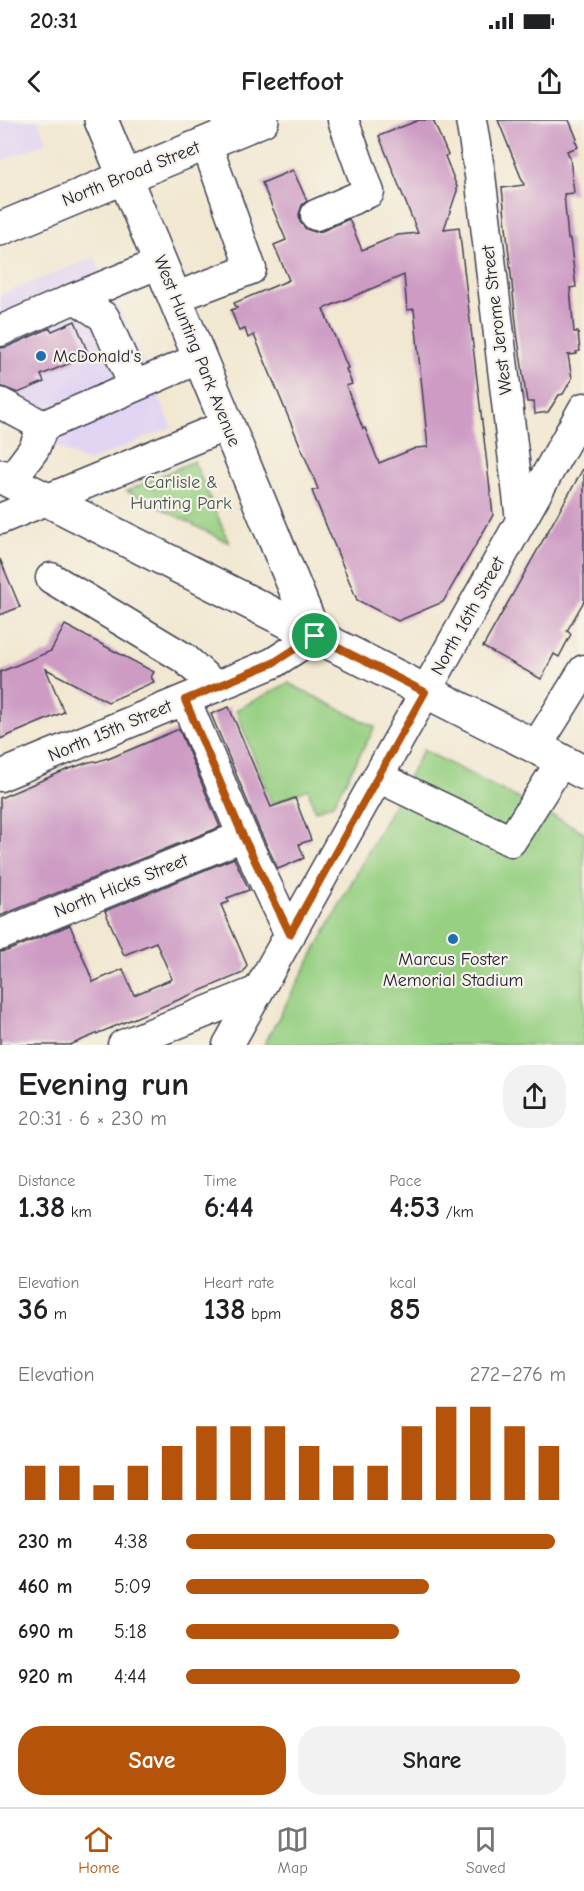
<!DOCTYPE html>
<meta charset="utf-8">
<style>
body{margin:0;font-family:"Comic Neue",sans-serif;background:#f2f2f2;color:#202124;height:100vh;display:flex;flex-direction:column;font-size:22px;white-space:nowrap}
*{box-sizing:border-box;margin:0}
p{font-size:20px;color:#757577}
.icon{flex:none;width:33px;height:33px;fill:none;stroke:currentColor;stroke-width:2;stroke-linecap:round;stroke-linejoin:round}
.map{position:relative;height:925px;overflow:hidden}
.side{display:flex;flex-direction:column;background:#fff;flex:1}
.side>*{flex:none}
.pin{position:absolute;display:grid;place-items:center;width:51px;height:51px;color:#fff;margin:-26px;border:3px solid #fff;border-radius:50%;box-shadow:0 2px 6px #0007}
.round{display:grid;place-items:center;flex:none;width:63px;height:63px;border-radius:24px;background:#f2f2f2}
.headline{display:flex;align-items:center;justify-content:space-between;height:102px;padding:0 18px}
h1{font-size:33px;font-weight:800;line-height:45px}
.stats{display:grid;grid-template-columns:repeat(3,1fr);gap:9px;height:102px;padding:6px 18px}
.stats div{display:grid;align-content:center}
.stats b{font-size:30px;font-weight:800}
.stats small{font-size:16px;font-weight:400}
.stats p{font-size:16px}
.chart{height:168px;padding:12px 18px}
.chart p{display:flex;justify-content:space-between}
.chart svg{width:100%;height:108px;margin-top:6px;stroke:#b45309;stroke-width:6}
.button{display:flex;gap:12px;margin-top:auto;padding:12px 18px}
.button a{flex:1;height:69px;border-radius:24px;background:#b45309;color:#fff;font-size:24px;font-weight:800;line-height:69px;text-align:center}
.button a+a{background:#f2f2f2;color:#202124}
ul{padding:0 18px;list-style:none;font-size:20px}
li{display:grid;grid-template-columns:96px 72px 1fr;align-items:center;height:45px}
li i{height:15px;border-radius:8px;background:#b45309}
.status{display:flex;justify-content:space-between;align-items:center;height:42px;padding:0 30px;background:#fff;direction:ltr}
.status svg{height:16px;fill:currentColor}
header{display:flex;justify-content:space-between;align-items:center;height:78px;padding:0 18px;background:#fff;font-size:27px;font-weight:800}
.dock{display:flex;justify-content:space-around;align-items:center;height:84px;border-top:2px solid #e0e0e0;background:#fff;font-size:16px;color:#757577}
.dock a{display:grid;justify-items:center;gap:3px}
.dock .active{color:#b45309}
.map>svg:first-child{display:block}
.built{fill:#e2d4f3}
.grass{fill:#97d083;stroke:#5c795f;stroke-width:1.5}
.park{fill:url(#park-tufts);stroke:#5c795f;stroke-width:1.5}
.building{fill:#cd9bc4;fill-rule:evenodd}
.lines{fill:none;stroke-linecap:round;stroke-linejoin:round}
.minor-casing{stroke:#414052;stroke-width:33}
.major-casing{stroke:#414052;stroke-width:36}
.minor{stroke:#fff;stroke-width:30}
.major{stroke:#fff;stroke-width:33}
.route-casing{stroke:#fff;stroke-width:12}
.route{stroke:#b45309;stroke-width:8}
.poi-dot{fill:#1f6fb2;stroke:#f7f3e8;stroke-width:2}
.labels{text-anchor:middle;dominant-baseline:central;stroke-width:4.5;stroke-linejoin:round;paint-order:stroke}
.street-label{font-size:18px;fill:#22223b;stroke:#f7f3e8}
.poi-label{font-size:18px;fill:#22223b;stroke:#f7f3e8;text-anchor:start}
.park-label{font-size:18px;fill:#455651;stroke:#f7f3e8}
</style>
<div class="status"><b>20:31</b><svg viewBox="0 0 49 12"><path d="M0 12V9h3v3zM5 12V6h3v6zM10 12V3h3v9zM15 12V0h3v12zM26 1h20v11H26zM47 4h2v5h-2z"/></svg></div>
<header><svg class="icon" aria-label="back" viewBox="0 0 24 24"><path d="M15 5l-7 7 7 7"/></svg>Fleetfoot<svg class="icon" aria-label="share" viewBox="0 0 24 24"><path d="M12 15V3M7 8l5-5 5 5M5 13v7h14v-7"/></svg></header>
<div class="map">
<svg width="584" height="925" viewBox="0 0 584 925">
<defs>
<pattern id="park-tufts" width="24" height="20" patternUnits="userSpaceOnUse" patternTransform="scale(1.5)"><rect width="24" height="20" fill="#97d083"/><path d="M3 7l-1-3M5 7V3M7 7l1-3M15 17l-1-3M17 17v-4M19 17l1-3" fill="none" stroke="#82b272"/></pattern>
</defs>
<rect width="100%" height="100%" fill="#f7f3e8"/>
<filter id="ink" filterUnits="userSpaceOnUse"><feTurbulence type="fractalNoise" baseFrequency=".0167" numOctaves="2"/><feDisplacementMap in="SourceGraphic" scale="12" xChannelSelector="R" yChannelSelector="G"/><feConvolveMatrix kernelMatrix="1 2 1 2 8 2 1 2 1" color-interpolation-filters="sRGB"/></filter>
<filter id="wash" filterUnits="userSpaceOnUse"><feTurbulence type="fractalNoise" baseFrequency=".008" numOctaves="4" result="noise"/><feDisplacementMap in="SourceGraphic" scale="24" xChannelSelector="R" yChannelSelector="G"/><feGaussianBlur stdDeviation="1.35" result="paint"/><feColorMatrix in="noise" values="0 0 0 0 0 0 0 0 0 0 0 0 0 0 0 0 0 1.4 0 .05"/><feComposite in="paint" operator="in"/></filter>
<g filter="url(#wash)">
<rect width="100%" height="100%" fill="#f2e8d1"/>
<!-- built -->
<g class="built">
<path d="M0 0H38L47 22 0 42Z"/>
<path d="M95 137 172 307 87 342 0 297V175Z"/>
</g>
<!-- grass -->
<g class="grass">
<path d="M288 563 375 607 333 684 315 691 308 669 272 684 236 590Z"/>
<path d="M423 630 584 712V925H264Z"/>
</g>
<!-- park -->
<path class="park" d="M194 341 229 423 127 371Z"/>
<g id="blocks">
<!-- building -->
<g class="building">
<path d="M419 0H433L448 35 445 36 457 67V71L444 109 459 107 493 395 443 482 398 501 357 480 312 371 318 369 310 349 254 215 248 218 245 209 239 211 231 190 237 188 234 183 289 160 274 125 286 120 262 63 293 50 307 81 302 85 299 94 300 102 306 109 315 112 322 111 349 99 362 130 398 115 418 113 379 16ZM404 155 407 190 414 189 428 327 416 328 379 343 365 308 363 309 346 266 352 264 346 249 348 248 323 189Z"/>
<path d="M498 0H569L577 19 575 20 578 27 567 31 570 38 574 73 564 74 568 119H570L576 167 570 168 574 212H578L580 231 576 232 577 234 568 235 572 258 563 274 559 275 548 292 535 294 534 282H527L517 212 502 68 524 65Z"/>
<path d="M75 201 88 233 75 239V241L41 255 44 262 18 273 0 266V228L7 227 50 208 52 211Z"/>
<path d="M584 347V481L567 511 571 514 559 537 554 534 541 559 483 527Z"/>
<path d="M0 439 20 487 0 495Z"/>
<path d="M65 505 154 552 151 557 154 562 108 582 46 549 64 592 0 619V552L51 531Z"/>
<path d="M229 587 271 687 295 678 311 720 299 724 304 738 278 749 259 709 211 594Z"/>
<path d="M179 609 220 707 0 796V678L66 650 89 642 95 641 96 642 107 638 108 639Z"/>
<path d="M234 738 249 770 227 778 229 782 221 785 247 845 243 853 70 925H0V832L7 831 70 805 93 862 123 849 134 875 172 859 156 822 124 835 105 791Z"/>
</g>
</g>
</g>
<g filter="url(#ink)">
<use href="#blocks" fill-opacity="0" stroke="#414052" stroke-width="1.5"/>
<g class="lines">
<!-- minor casing -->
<g class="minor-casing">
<g id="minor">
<path d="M471 0 480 55 521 400"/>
<path d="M316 95 369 72 343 0"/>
<path d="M75 178 160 143"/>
<path d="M174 178 251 149 206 23"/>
<path d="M0 211 75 178 104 197 134 266"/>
<path d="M0 283 43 306"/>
<path d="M10 361 34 329 43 306 200 238"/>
<path d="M0 399 227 305"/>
<path d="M51 458 184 538 216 567"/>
<path d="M185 580 243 716 290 815"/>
<path d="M536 627 584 550"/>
<path d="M0 656 273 543 315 516"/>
<path d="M378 657 511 721 561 642"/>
<path d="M0 815 243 716"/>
<path d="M123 925 258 871"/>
<path d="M228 925 584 288"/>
</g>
</g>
<!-- major casing -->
<g class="major-casing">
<g id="major">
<path d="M101 0 315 516"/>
<path d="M0 109 262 0"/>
<path d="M0 356 536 627 584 653"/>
</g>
</g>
<!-- minor -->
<use href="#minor" class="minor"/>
<!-- major -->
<use href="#major" class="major"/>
</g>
</g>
<g class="lines" filter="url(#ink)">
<!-- route casing -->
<g class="route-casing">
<path id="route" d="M315 516 425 572 290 814 243 716 185 580 273 543Z"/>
</g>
<!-- route -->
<use href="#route" class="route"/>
</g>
<!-- markers -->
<g class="poi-dot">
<circle cx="41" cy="236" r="6"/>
<circle cx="453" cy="819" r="6"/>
</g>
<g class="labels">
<!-- street labels -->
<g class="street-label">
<text transform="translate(131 54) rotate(-22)">North Broad Street</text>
<text transform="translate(497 200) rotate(-97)">West Jerome Street</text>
<text transform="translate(197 231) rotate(68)">West Hunting Park Avenue</text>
<text transform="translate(468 496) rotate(-61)">North 16th Street</text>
<text transform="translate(110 611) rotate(-23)">North 15th Street</text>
<text transform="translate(121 766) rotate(-22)">North Hicks Street</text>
</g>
<!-- poi labels -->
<g class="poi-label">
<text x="53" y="236">McDonald's</text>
<text x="453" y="839" text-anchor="middle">Marcus Foster<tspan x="453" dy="21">Memorial Stadium</tspan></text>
</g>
<!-- park labels -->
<g class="park-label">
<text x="181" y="362">Carlisle &amp;<tspan x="181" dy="21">Hunting Park</tspan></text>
</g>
</g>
</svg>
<div class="pin" style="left:315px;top:516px;background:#1e9e55"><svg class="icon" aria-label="arrive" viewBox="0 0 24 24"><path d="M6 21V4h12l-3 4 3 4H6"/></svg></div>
</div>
<section class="side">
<div class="headline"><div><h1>Evening run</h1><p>20:31 · 6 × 230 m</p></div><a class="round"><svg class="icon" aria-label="share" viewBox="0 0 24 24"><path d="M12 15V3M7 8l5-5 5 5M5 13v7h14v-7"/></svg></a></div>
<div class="stats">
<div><p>Distance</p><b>1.38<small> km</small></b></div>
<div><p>Time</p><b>6:44</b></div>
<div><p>Pace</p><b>4:53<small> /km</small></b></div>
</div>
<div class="stats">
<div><p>Elevation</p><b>36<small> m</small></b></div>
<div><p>Heart rate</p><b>138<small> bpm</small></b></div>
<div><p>kcal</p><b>85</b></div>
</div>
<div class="chart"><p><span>Elevation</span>272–276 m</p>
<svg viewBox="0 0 160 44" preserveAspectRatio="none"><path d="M5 44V30M15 44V30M25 44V38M35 44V30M45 44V22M55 44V14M65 44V14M75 44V14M85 44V22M95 44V30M105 44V30M115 44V14M125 44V6M135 44V6M145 44V14M155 44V22"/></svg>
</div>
<ul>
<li><b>230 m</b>4:38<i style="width:97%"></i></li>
<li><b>460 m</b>5:09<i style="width:64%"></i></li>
<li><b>690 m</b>5:18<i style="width:56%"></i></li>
<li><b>920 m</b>4:44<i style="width:88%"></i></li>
</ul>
<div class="button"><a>Save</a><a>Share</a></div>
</section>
<nav class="dock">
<a class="active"><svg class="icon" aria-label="home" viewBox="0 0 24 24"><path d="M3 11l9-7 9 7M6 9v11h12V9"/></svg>Home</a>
<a><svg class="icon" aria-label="map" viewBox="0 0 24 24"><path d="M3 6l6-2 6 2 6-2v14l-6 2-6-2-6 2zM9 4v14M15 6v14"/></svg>Map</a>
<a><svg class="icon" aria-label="saved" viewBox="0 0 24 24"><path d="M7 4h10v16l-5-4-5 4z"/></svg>Saved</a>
</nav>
